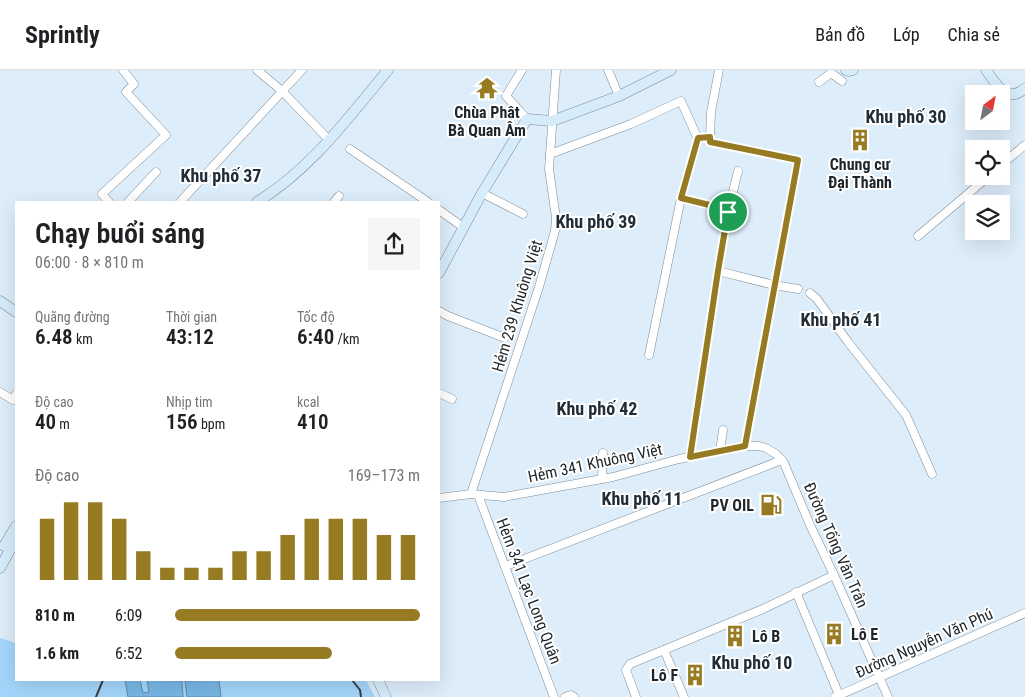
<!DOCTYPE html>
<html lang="vi">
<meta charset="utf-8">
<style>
body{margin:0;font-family:"Roboto Condensed",sans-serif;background:#f6f6f6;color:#202124;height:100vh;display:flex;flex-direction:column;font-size:19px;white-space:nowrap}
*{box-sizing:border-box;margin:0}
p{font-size:16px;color:#757577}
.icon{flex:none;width:28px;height:28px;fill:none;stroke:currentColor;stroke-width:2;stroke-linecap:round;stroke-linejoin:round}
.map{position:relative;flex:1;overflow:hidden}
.panel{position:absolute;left:15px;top:131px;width:425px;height:480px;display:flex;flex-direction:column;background:#fff;border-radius:0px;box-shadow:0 5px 20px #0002}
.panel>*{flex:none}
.needle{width:32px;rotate:32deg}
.controls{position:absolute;left:965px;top:15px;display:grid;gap:10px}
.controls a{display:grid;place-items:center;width:45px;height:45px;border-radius:0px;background:#fff;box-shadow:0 5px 20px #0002;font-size:25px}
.pin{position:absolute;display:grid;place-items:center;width:42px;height:42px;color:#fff;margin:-21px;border:2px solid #fff;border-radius:50%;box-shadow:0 1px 5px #0007}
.round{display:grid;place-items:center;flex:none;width:52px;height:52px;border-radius:0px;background:#f6f6f6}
.summary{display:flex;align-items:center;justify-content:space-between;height:85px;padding:0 20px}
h1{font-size:28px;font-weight:600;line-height:38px}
.stats{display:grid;grid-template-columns:repeat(3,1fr);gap:8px;height:85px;padding:5px 20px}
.stats div{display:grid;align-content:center}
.stats b{font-size:21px;font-weight:600}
.stats small{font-size:14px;font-weight:400}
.stats p{font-size:14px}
.chart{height:140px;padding:10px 20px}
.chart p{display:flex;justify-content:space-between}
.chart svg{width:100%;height:90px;margin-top:5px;stroke:#967b23;stroke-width:6}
ul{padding:0 20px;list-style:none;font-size:16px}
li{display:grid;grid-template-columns:80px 60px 1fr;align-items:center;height:38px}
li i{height:12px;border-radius:6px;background:#967b23}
header{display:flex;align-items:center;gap:30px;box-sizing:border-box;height:70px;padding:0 25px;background:#fff;border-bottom:1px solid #e0e0e0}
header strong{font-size:24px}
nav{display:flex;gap:28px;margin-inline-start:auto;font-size:18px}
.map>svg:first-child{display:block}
.green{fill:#a4d6fb}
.water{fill:#78b7e5;stroke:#5d8bad}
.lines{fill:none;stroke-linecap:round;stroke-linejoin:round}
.street-casing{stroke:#7d8c97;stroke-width:9}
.secondary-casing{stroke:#7d8c97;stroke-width:11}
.street{stroke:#fff;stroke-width:8}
.secondary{stroke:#d6ecfb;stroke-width:10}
.rail{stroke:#394046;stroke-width:2}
.route-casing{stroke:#fff;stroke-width:10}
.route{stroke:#967b23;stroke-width:6}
.labels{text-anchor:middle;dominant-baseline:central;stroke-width:4;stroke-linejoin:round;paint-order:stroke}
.poi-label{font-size:16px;font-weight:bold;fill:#1f2529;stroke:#fff}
.street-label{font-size:16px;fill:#1f2529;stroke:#fff}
.neighbourhood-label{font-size:18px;font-weight:bold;fill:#212d37;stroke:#fff}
</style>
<header>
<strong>Sprintly</strong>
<nav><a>Bản đồ</a><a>Lớp</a><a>Chia sẻ</a></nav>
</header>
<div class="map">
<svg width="1025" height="627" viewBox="0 0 1025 627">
<rect width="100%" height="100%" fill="#ddedfa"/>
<!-- green -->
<path class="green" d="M0 568 16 573V610H366L375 627H0Z"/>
<!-- water -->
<g class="water">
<path d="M125 610H140L143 623 149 622 147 610 182 611 183 627H128Z"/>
<path d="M219 610 221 627H187L185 611Z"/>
</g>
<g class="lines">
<!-- street casing -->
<g class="street-casing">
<g id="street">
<path d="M257 0 282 21 330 71"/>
<path d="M522 0 506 26 527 49"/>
<path d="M608 0 619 26"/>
<path d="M819 12 831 3 842 11"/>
<path d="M707 67H710L711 42 719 0"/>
<path d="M710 67V72L798 90 745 376"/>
<path d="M350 79 428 132"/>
<path d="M550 84 631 54 681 31 698 69"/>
<path d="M1001 95 1025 75"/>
<path d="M482 123 523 144"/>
<path d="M681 128 726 139 728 142 718 201 690 387"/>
<path d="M109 132 102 124 166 65 126 22 134 14 123 0"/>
<path d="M128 132 156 102"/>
<path d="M180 132 302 0"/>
<path d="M334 132 339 126"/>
<path d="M439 140 463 157"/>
<path d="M728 142 738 101"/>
<path d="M918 166 989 106"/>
<path d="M718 201 774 215 798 219"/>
<path d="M810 223 817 229 848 272 906 345 932 404"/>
<path d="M439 241 448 246 505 268"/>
<path d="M649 285 681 128 698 69"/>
<path d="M0 322 13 330 16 324"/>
<path d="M439 323 452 329"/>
<path d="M720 381 723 360"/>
<path d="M602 409 603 383"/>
<path d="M471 424 539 217 555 161 556 148 549 99 556 0"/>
<path d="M478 425 554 627"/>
<path d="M439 428 471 424 504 427 613 407 679 389 745 376H759L766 378 776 384 784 393 810 455 834 505 888 627"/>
<path d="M506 496 782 390"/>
<path d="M796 522 839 625"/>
<path d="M664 580 684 627"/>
<path d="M565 627 571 625 574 627"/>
<path d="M636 627 626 600 630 594 763 539 834 505"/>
<path d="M835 627 1025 543"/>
</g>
</g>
<!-- secondary casing -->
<g class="secondary-casing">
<g id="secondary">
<path d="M846 0 849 1 853 0"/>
<path d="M986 0C996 14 1007 35 1025 18"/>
<path d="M257 132C311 99 348 48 388 0"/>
<path d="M439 203 482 123 527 49 552 51 619 26 671 0"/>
<path d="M0 231 16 242"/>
<path d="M4 476 16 456"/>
<path d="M0 498 16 469"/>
<path d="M378 610 386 627"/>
</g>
</g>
<!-- street -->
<use href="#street" class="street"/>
<!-- secondary -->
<use href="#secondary" class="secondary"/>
<!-- rail -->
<g class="rail">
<path d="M352 610 360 620 361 627"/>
<path d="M96 627 103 610"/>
</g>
</g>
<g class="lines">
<!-- route casing -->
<g class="route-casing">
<path id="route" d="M710 67V72L798 90 745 376 690 387 718 201 728 142 726 139 681 128 698 68Z"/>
</g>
<!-- route -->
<use href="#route" class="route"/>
</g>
<!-- icons -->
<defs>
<g id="temple-bare" transform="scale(1.725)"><path d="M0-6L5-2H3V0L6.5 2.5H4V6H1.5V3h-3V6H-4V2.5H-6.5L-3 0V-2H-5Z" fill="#967b23" stroke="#fff" stroke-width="2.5" paint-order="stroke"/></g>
<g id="building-bare" transform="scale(1.725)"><path d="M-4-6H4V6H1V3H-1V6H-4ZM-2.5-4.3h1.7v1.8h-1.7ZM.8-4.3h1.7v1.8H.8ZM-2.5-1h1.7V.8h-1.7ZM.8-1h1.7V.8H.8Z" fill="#967b23" stroke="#fff" stroke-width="2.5" paint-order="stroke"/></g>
<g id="fuel-bare" transform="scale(1.725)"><path d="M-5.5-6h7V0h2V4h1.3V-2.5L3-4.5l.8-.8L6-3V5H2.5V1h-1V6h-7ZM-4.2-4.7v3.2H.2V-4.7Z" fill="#967b23" stroke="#fff" stroke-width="2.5" paint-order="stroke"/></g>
</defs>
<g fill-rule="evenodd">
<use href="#temple-bare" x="487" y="18"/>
<use href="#building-bare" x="860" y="70"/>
<use href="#fuel-bare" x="771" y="435"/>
<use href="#building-bare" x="834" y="564"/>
<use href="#building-bare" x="735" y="566"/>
<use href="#building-bare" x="695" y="605"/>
</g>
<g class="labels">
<!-- poi labels -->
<g class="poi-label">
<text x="487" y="42">Chùa Phật<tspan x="487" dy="18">Bà Quan Âm</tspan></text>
<text x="860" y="94">Chung cư<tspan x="860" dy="18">Đại Thành</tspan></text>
<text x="754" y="435" text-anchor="end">PV OIL</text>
<text x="851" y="564" text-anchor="start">Lô E</text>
<text x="752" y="566" text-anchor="start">Lô B</text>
<text x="678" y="605" text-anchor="end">Lô F</text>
</g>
<!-- street labels -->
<g class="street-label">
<text transform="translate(517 236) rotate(-73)">Hẻm 239 Khuông Việt</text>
<text transform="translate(595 393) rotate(-12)">Hẻm 341 Khuông Việt</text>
<text transform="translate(836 475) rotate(66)">Đường Tống Văn Trân</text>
<text transform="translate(529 521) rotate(69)">Hẻm 341 Lạc Long Quân</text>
<text transform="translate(924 573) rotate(-24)">Đường Nguyễn Văn Phú</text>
</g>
<!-- neighbourhood labels -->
<g class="neighbourhood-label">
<text x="906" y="46">Khu phố 30</text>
<text x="221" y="105">Khu phố 37</text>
<text x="596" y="151">Khu phố 39</text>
<text x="841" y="249">Khu phố 41</text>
<text x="597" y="338">Khu phố 42</text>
<text x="642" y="428">Khu phố 11</text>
<text x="752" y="592">Khu phố 10</text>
</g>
</g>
</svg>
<div class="controls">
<a><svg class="needle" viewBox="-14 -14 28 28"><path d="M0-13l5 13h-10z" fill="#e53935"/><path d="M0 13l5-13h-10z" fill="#757577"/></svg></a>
<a><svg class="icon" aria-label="locate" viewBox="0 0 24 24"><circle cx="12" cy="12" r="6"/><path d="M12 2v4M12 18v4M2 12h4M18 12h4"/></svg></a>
<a><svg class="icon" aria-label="layers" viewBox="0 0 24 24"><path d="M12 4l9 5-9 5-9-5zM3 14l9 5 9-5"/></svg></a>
</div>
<div class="pin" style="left:728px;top:142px;background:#1e9e55"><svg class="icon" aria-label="arrive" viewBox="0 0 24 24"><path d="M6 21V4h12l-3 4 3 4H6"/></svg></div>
<section class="panel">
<div class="summary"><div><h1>Chạy buổi sáng</h1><p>06:00 · 8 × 810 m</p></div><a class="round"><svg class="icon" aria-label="share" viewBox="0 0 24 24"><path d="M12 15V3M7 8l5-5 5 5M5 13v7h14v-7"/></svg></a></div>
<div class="stats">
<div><p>Quãng đường</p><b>6.48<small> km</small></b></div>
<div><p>Thời gian</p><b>43:12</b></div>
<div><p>Tốc độ</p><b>6:40<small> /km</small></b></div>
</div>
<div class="stats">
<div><p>Độ cao</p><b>40<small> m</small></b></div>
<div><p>Nhịp tim</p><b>156<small> bpm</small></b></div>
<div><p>kcal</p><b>410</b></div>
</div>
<div class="chart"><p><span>Độ cao</span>169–173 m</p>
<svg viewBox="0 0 160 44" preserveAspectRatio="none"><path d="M5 44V14M15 44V6M25 44V6M35 44V14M45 44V30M55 44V38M65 44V38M75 44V38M85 44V30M95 44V30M105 44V22M115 44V14M125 44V14M135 44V14M145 44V22M155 44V22"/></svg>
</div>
<ul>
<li><b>810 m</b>6:09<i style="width:100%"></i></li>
<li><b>1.6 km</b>6:52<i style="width:64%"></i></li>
</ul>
</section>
</div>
